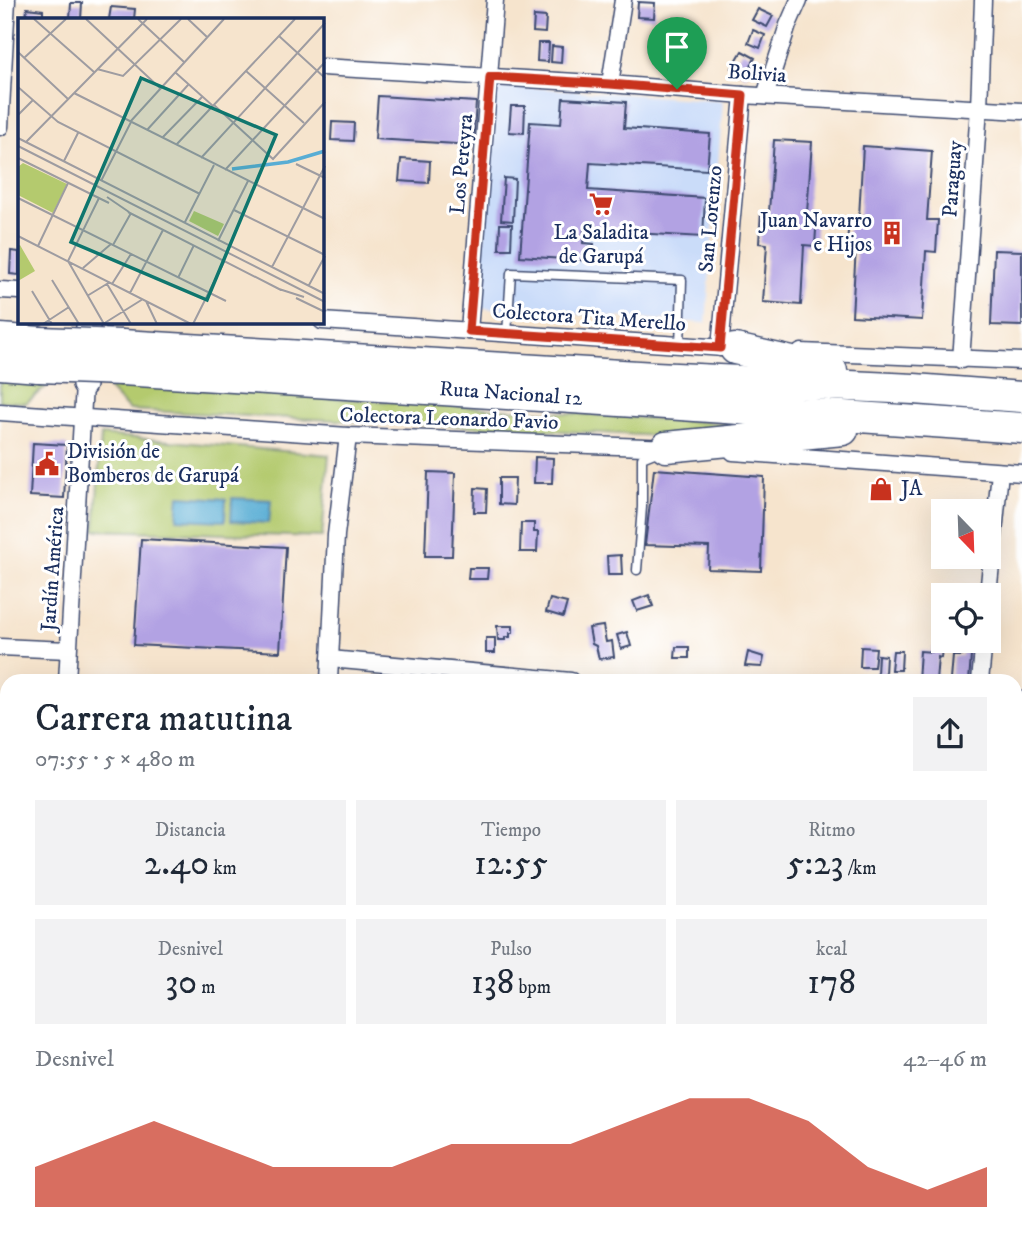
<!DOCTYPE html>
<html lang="es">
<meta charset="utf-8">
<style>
body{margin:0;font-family:"IM FELL DW Pica",serif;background:#f2f2f3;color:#1f2937;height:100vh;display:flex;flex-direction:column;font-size:26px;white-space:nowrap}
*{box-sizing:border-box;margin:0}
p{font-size:23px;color:#747a83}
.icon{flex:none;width:38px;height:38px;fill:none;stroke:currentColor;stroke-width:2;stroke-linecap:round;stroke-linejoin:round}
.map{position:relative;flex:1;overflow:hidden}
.side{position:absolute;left:0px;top:674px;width:1022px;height:569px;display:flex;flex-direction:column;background:#fff;border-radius:21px 21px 0 0;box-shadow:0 7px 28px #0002}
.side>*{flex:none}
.needle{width:46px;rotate:157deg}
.fabs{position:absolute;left:931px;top:499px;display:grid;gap:14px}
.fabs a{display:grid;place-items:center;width:70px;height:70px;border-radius:0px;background:#fff;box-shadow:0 7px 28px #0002;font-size:35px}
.pin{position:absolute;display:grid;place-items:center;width:60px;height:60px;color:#fff;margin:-72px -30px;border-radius:50% 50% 50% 0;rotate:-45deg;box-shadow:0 0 7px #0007}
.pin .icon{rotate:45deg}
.round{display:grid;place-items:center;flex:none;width:74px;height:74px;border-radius:0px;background:#f2f2f3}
.head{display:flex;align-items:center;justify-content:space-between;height:119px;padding:0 35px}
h1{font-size:38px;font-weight:600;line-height:52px}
.metrics{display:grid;grid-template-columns:repeat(3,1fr);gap:10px;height:119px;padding:7px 35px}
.metrics div{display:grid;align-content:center;border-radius:0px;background:#f2f2f3;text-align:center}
.metrics b{font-size:35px;font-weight:600}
.metrics small{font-size:19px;font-weight:400}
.metrics p{font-size:19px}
.chart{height:196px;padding:14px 35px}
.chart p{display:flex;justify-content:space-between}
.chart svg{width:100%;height:126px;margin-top:7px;fill:#c8321e;opacity:.7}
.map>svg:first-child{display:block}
.built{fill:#cadcf9}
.green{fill:#b4ca6e;stroke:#687c66;stroke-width:2}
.water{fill:#58add4;stroke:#3a6e99;stroke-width:2}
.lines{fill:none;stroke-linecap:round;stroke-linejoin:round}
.stream{stroke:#58add4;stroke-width:4.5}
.building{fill:#b2a2e3}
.lane-casing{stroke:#3c4a6f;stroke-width:11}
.street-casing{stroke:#3c4a6f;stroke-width:19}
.secondary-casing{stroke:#3c4a6f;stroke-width:26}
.highway-casing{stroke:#3c4a6f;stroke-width:33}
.lane{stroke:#fff;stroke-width:8}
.street{stroke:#fff;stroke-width:16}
.secondary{stroke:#fff;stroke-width:23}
.highway{stroke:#fff;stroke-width:30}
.highway-bridge-casing{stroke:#3c4a6f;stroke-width:33;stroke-linecap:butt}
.highway-bridge{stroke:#fff;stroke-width:30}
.route-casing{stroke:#fff;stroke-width:14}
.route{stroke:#c8321e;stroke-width:9}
.labels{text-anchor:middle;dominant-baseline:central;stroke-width:6;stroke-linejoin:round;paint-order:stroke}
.street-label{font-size:21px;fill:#1b2f5e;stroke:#fff}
.poi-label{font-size:21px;fill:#1b2f5e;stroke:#fff;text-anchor:start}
.inset-river{fill:none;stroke:#58add4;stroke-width:3.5}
.inset-road{fill:none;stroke:#9e9ca1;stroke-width:2}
.view{fill:#0f766e;fill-opacity:0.15;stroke:#0f766e;stroke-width:3.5}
.inset-edge{fill:none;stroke:#1b2f5e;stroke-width:3.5}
</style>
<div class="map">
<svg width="1022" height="1241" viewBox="0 0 1022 1241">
<rect width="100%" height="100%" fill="#fff"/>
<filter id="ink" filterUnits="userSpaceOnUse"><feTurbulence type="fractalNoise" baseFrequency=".0143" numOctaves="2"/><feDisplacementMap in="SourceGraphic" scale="14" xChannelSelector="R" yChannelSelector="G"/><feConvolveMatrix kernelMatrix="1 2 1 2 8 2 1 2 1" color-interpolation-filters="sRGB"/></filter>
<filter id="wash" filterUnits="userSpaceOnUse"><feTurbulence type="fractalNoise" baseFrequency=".00686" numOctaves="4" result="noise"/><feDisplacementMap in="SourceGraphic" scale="28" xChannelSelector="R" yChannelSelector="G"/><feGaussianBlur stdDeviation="1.57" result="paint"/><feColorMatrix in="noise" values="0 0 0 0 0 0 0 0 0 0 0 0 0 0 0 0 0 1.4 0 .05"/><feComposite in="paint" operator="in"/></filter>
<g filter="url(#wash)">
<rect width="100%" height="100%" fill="#f6e4cd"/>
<!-- built -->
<path class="built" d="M495 85 723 101 706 323 479 308Z"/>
<!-- green -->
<g class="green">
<path d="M0 377 54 380 26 403 0 401Z"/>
<path d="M103 383 766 426 702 438 129 410Z"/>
<path d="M101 435 329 455 322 537 95 530Z"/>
</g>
<!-- water -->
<g class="water">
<path d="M179 496 226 499 225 521 177 519Z"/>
<path d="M232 498 271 500 269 523 231 521Z"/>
</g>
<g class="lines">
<!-- stream -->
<path class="stream" d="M0 1019 7 1015"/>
</g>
<g id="blocks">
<!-- building -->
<g class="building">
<path d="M638 2 655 3 654 18 637 17Z"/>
<path d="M71 3H82L81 19H70Z"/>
<path d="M111 7 135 9 134 19H109Z"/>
<path d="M27 8 43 10V19H26Z"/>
<path d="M758 9 773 16 767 27 752 20Z"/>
<path d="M534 16 546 17 545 33 533 32Z"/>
<path d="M753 30 765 35 760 48 748 43Z"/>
<path d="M538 43H549L548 62 537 61Z"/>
<path d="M552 46 562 47 561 63 551 62Z"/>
<path d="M742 51 755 58 746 76 732 68Z"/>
<path d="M378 96 476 102 473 145 375 139Z"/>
<path d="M563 98 626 102 624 128 710 134 707 170 590 163 588 190 705 198 703 237 584 230 583 243 594 244 593 261 520 256 530 122 561 124Z"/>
<path d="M511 106H525L524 133 509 132Z"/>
<path d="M332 122 354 123 353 141 331 140Z"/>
<path d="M774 140 812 142 807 213H817L815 246 804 245 801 305 763 302 767 244 759 243 761 211 769 212Z"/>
<path d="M863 146 932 151 927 220H938L936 252 926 251 922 320 852 316 856 247 847 246 849 216 859 217Z"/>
<path d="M401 159 430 161 429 183 399 181Z"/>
<path d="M504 178 515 179 513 221 501 220Z"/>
<path d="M500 224H512L511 249H499Z"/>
<path d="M994 250 1022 251V326L991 325Z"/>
<path d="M11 251 19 252V275L10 274Z"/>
<path d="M33 443 67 445 64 498 30 496Z"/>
<path d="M535 457 553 458 552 483H534Z"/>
<path d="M654 469 764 477 761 571 708 569 709 547 645 545Z"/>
<path d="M428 472 455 473 452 556H425Z"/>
<path d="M499 478H515L514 505 499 504Z"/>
<path d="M475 488 487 489 486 512H474Z"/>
<path d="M521 523H534V532H538L537 552H520Z"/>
<path d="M141 539 286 547 280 652 134 645Z"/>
<path d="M621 555 622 575H608L607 556Z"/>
<path d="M469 568H488L487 579H468Z"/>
<path d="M649 595 653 606 637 611 633 601Z"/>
<path d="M550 599 567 603 563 617 546 612Z"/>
<path d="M497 626H513V633H510V637H505V640H498Z"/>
<path d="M603 626 606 642 612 641 614 657 599 659 596 646 592 644 589 628Z"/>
<path d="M627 632 631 646 621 649 617 635Z"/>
<rect x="486" y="638" width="9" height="15"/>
<path d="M963 643H972L969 681 951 680 953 656H962Z"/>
<path d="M676 647H689V658H675Z"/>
<path d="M861 647 876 648 874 667H860Z"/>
<path d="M932 647 942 648 941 658 938 657 936 681H918L920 651 932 652Z"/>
<path d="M893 651H902L901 670H891Z"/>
<path d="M748 652 764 657 762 667 745 666Z"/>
<path d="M878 655 886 656 885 674H877Z"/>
</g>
</g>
</g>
<g filter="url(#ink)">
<use href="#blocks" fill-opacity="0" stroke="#3c4a6f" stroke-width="2"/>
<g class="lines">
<!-- lane casing -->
<g class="lane-casing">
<g id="lane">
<path d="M507 334 511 273 682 280 680 346"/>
<path d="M637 570 642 507V458L657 452"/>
</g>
</g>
<!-- street casing -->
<g class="street-casing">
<g id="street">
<path d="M322 67 610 84 743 95 1022 111"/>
<path d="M610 84 623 0"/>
<path d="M765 96 788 25 799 0"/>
<path d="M0 127 7 0"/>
<path d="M0 290 19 291"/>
<path d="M322 321 740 349"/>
<path d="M469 331 495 0"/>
<path d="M720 348 743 95"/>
<path d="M801 352 1022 361"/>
<path d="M961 360 979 108 983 0"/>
<path d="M0 412 348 436 672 448"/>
<path d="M733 452 1022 473"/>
<path d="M988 595 1000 472"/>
<path d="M0 647 68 650"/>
<path d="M330 659 571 681"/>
<path d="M67 681 84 385"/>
<path d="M329 681 336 535 348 436"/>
<path d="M980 681 984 640"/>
<path d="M1015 700H1022"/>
<path d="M0 869H7"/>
<path d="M1015 936 1022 937"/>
<path d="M0 1086 7 1089"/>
<path d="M395 1236 409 1241"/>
<path d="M890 1236 904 1241"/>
<path d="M105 1241 107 1236"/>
<path d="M296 1241 298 1236"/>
<path d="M488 1241 490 1236"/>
<path d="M603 1241 606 1236"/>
<path d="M733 1241 735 1236"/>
<path d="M858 1241 860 1236"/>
</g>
</g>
<!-- secondary casing -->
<g class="secondary-casing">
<path id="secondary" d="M84 385 88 326"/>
</g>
<!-- highway casing -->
<g class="highway-casing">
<g id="highway">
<path d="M0 339 40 342"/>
<path d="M122 345 655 377 914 389 1022 397"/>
<path d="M735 349 832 371"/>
<path d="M0 364 39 367"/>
<path d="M122 370 651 403 1022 428"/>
<path d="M666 447 843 430"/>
</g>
</g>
<!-- lane -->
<use href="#lane" class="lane"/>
<!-- street -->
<use href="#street" class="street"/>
<!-- secondary -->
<use href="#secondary" class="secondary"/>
<!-- highway -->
<use href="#highway" class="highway"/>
<!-- highway-bridge casing -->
<g class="highway-bridge-casing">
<g id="highway-bridge">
<path d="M40 342 122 345"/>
<path d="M39 367 122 370"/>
</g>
</g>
<!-- highway-bridge -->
<use href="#highway-bridge" class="highway-bridge"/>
</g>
</g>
<g class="lines" filter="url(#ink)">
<!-- route casing -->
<g class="route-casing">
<path id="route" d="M490 77 610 84 743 95 720 348 469 331Z"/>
</g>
<!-- route -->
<use href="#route" class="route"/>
</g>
<!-- icons -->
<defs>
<g id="supermarket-bare" transform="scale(1.89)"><path d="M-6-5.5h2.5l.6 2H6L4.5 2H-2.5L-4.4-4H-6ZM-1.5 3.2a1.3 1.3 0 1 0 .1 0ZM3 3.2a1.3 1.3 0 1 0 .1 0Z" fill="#c8321e" stroke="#fff" stroke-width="2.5" paint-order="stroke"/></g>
<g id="building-bare" transform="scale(1.89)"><path d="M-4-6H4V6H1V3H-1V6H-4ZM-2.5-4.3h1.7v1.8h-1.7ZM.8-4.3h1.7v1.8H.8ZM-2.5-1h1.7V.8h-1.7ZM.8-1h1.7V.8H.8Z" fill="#c8321e" stroke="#fff" stroke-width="2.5" paint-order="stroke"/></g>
<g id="civic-bare" transform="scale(1.89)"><path d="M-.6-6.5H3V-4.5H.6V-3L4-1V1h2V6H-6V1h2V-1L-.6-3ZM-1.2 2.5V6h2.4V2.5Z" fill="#c8321e" stroke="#fff" stroke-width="2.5" paint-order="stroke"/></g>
<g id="shop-bare" transform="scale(1.89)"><path d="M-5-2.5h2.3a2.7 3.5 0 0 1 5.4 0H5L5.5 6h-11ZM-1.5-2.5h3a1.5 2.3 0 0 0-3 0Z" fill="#c8321e" stroke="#fff" stroke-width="2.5" paint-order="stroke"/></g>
</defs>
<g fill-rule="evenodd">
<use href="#supermarket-bare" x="601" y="204"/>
<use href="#building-bare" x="892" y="233"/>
<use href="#civic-bare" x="47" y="464"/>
<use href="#shop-bare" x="881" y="489"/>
</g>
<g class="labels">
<!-- street labels -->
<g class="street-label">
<text transform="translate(757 74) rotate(4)">Bolivia</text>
<text transform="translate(462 164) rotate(-85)">Los Pereyra</text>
<text transform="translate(953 179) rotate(-86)">Paraguay</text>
<text transform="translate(711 219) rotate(-85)">San Lorenzo</text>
<text transform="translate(589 318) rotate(4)">Colectora Tita Merello</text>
<text transform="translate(511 394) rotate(4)">Ruta Nacional 12</text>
<text transform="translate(449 419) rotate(2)">Colectora Leonardo Favio</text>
<text transform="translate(53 569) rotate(-86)">Jardín América</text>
</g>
<!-- poi labels -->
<g class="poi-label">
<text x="872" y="221" text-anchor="end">Juan Navarro<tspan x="872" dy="24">e Hijos</tspan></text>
<text x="601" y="233" text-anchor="middle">La Saladita<tspan x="601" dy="24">de Garupá</tspan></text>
<text x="67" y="452">División de<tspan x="67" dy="24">Bomberos de Garupá</tspan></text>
<text x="901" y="489">JA</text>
</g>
</g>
<!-- overview -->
<g transform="translate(18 18)">
<rect width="306" height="306" fill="#f6e4cd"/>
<path d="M5 145 49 166 35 195 0 177V149ZM176 193 206 206 200 218 171 203ZM2 227 17 253 0 263V228Z" fill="#b4ca6e"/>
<path class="inset-river" d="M214 151 270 144 307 133"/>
<path class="inset-road" d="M16 1 76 54M68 1 143 71M120 1 166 44M170 1 189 19M261 18 307 60M0 34 50 81M6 40 48 1M79 51 105 58 163 1M228 53 286 105M158 55 195 88M0 69 40 104 182 176M56 75 307 201M196 87 255 141 307 84M0 97 15 82M112 104 206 1M129 112 170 67M0 120 307 276M144 120 184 79M8 124 129 1M158 127 277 1M0 128 307 284M0 140 91 185M183 140 307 5M46 143 60 115M278 146 307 160M207 152 307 44M83 163 113 104M89 179 111 194M0 180 208 283M81 180 50 243 86 306M216 192 307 237M110 194 263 272M167 204 196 147M0 218 173 306M200 223 230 163M95 227 113 195M20 228 50 165M254 249 307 148M65 250 93 226M160 260 176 227M34 262 61 306M89 266 113 306M94 266 113 236M291 267 307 238M261 271 286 279M14 273 34 306M112 275 145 212M69 278 92 264M278 280 307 294M128 283 139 306M25 306 51 289M85 306 125 281M175 306 206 244"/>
<path class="view" d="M123 60 258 117 189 282 53 224Z"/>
<rect width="306" height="306" class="inset-edge"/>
</g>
</svg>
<div class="fabs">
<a><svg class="needle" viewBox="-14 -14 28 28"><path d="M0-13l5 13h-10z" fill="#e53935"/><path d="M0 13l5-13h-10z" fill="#747a83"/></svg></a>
<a><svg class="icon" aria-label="locate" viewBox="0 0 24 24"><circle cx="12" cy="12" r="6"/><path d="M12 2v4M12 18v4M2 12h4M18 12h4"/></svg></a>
</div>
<div class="pin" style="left:677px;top:89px;background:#1e9e55"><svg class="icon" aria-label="arrive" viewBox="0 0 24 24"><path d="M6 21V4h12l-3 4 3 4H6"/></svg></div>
<section class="side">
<div class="head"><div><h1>Carrera matutina</h1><p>07:55 · 5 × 480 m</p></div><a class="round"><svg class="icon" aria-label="share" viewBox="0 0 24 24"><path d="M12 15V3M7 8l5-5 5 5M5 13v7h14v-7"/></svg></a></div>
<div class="metrics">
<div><p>Distancia</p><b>2.40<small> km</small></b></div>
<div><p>Tiempo</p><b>12:55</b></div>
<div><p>Ritmo</p><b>5:23<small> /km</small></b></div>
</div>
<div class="metrics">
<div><p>Desnivel</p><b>30<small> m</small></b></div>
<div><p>Pulso</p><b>138<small> bpm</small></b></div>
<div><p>kcal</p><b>178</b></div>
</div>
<div class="chart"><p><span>Desnivel</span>42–46 m</p>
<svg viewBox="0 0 160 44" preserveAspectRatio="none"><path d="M0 44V30L10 22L20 14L30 22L40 30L50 30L60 30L70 22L80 22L90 22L100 14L110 6L120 6L130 14L140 30L150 38L160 30V44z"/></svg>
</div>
</section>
</div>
